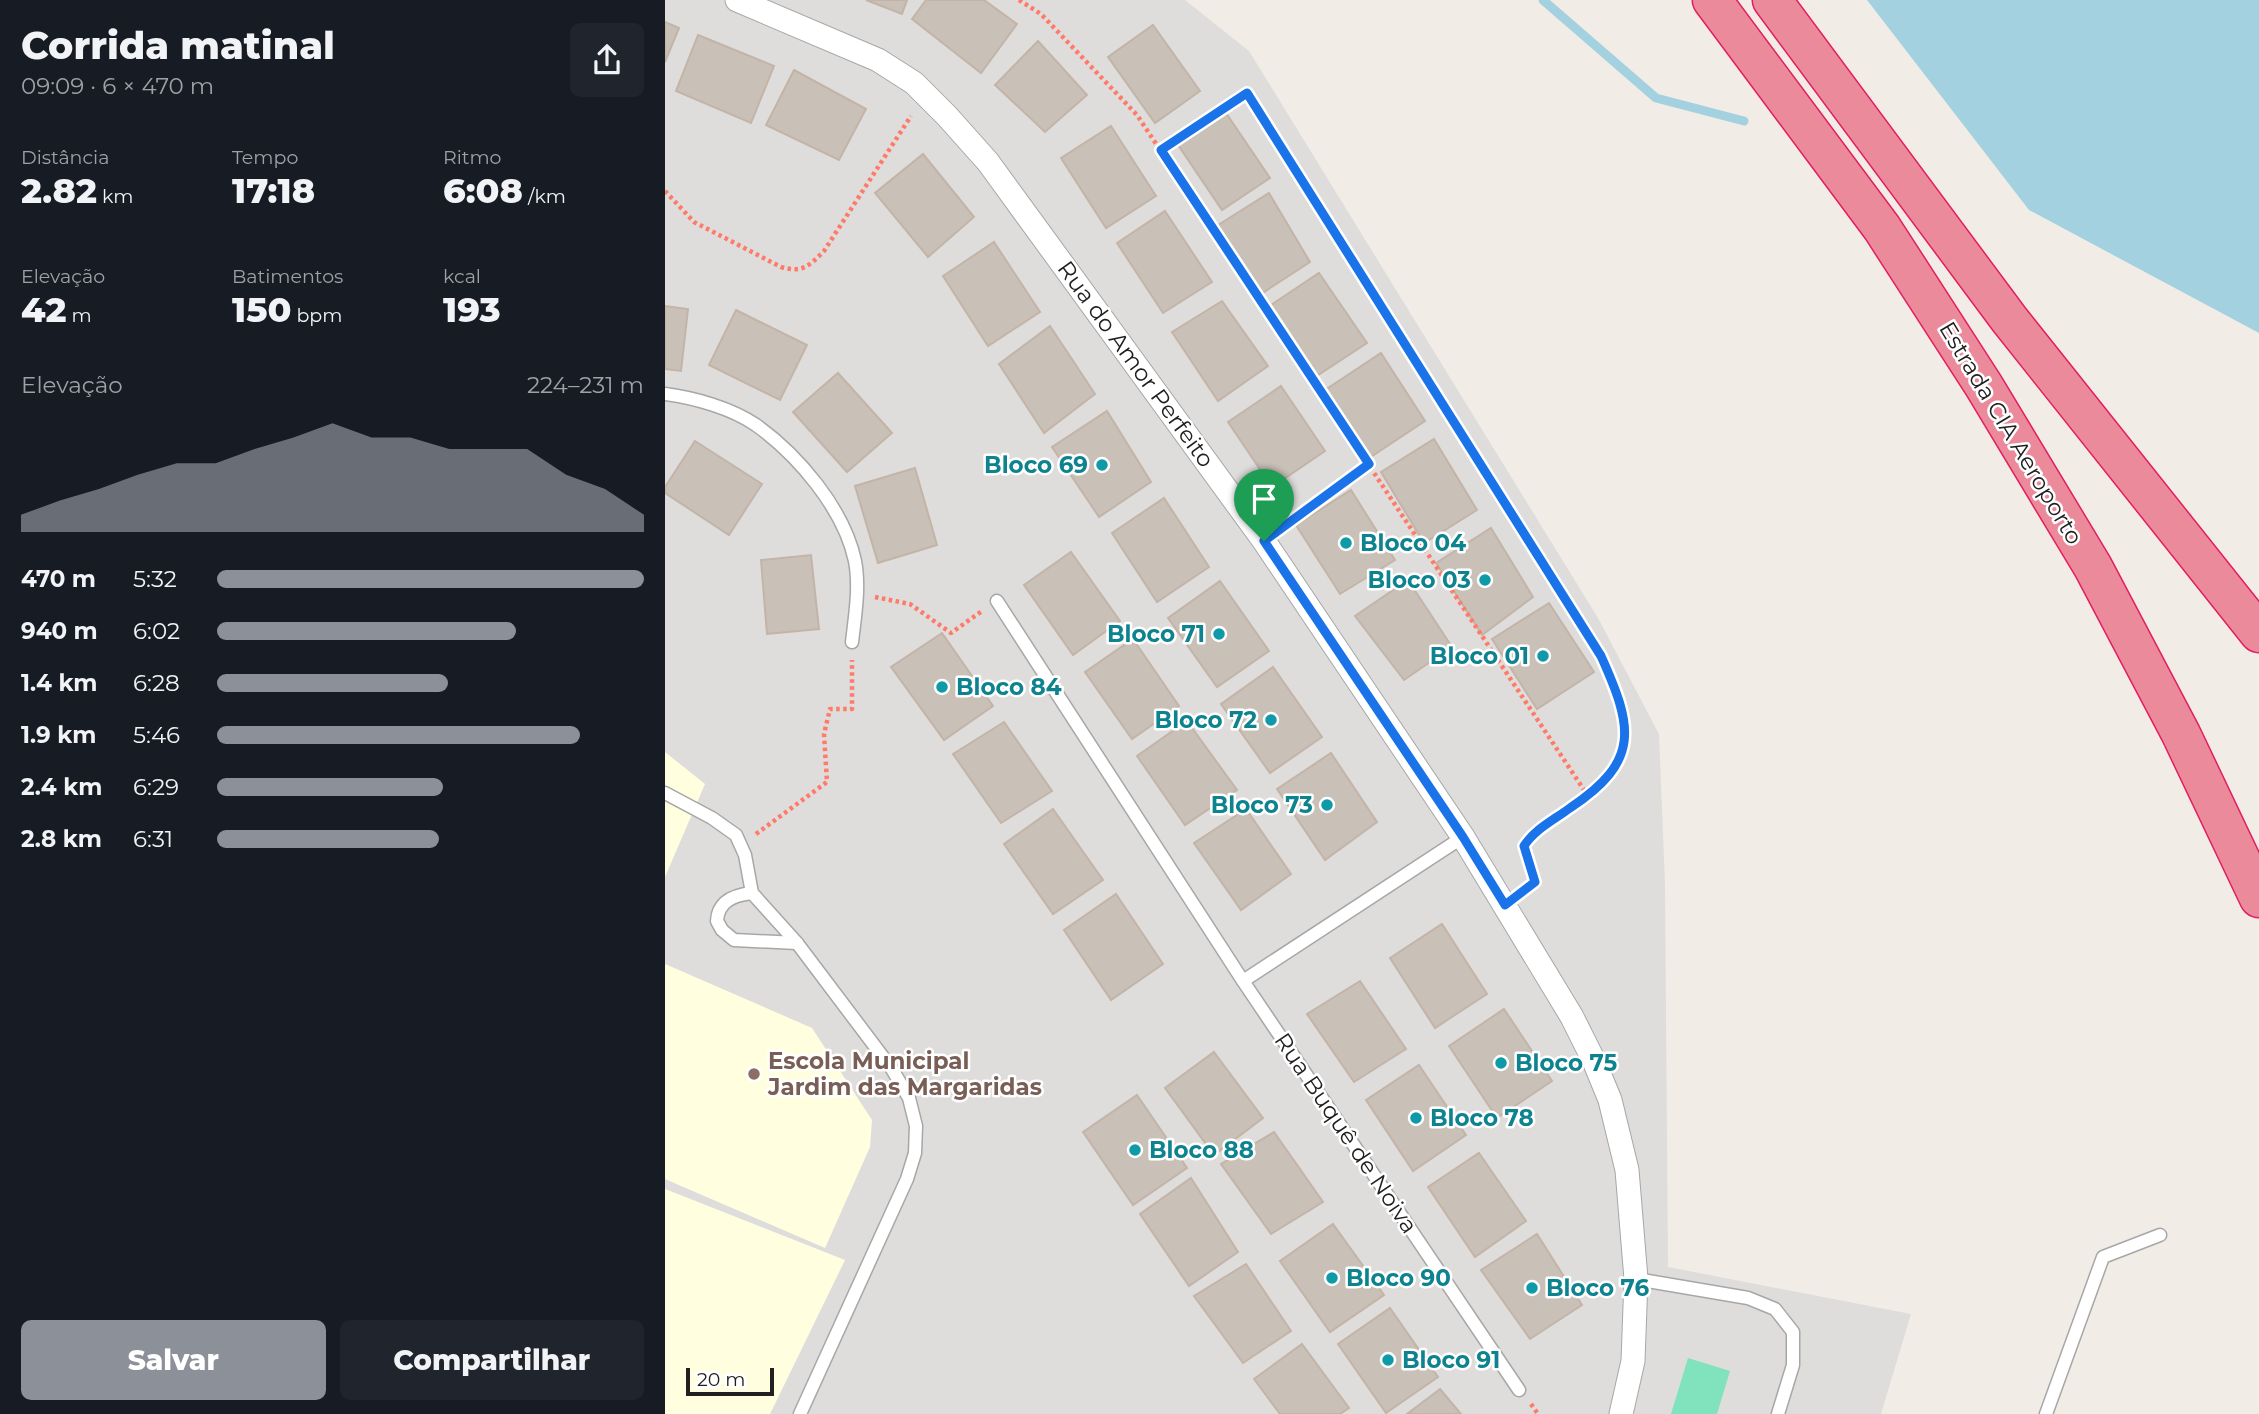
<!DOCTYPE html>
<html lang="pt">
<meta charset="utf-8">
<style>
body{margin:0;font-family:Montserrat,sans-serif;background:#20242c;color:#f1f3f6;height:100vh;display:flex;flex-direction:column;font-size:26px;white-space:nowrap}
*{box-sizing:border-box;margin:0}
p{font-size:23px;color:#9ea1a6}
.icon{flex:none;width:38px;height:38px;fill:none;stroke:currentColor;stroke-width:2;stroke-linecap:round;stroke-linejoin:round}
.map{position:relative;flex:1;overflow:hidden}
.drawer{display:flex;flex-direction:column;background:#171b24;width:665px}
.drawer>*{flex:none}
.scale{position:absolute;left:21px;bottom:18px;width:88px;box-sizing:border-box;padding-left:7px;border:4px solid #202020;border-top:0;font-size:19px;line-height:24px;white-space:nowrap;color:#202020;-webkit-text-stroke:5px #fff;paint-order:stroke}
.pin{position:absolute;display:grid;place-items:center;width:60px;height:60px;color:#fff;margin:-72px -30px;border-radius:50% 50% 50% 0;rotate:-45deg;box-shadow:0 0 7px #0007}
.pin .icon{rotate:45deg}
.round{display:grid;place-items:center;flex:none;width:74px;height:74px;border-radius:10px;background:#20242c}
.head{display:flex;align-items:center;justify-content:space-between;height:119px;padding:0 21px}
h1{font-size:38px;font-weight:800;line-height:52px}
.figures{display:grid;grid-template-columns:repeat(3,1fr);gap:10px;height:119px;padding:7px 21px}
.figures div{display:grid;align-content:center}
.figures b{font-size:35px;font-weight:800}
.figures small{font-size:19px;font-weight:400}
.figures p{font-size:19px}
.chart{height:196px;padding:14px 21px}
.chart p{display:flex;justify-content:space-between}
.chart svg{width:100%;height:126px;margin-top:7px;fill:#8c9099;opacity:.7}
.action{display:flex;gap:14px;margin-top:auto;padding:14px 21px}
.action a{flex:1;height:80px;border-radius:10px;background:#8c9099;color:#fff;font-size:28px;font-weight:800;line-height:80px;text-align:center}
.action a+a{background:#20242c;color:#f1f3f6}
ul{padding:0 21px;list-style:none;font-size:23px}
li{display:grid;grid-template-columns:112px 84px 1fr;align-items:center;height:52px}
li i{height:18px;border-radius:9px;background:#8c9099}
main{display:flex;flex:1;min-height:0}
.map>svg:first-child{display:block}
.residential{fill:#dedddc}
.education{fill:#ffffe0}
.pitch{fill:#80e3be}
.water{fill:#a4d1e0}
.lines{fill:none;stroke-linecap:round;stroke-linejoin:round}
.stream{stroke:#a4d1e0;stroke-width:9}
.building{fill:#c9c0b8;stroke:#c3b4a7;stroke-width:2}
.lane-casing{stroke:#a7a7a7;stroke-width:15}
.street-casing{stroke:#a7a7a7;stroke-width:25}
.highway-casing{stroke:#e31e5f;stroke-width:41}
.path{stroke:#ff7a68;stroke-width:4.5;stroke-dasharray:3.5 3.5;stroke-linecap:butt}
.lane{stroke:#fff;stroke-width:12}
.street{stroke:#fff;stroke-width:23}
.highway{stroke:#eb8a9b;stroke-width:38}
.route-casing{stroke:#fff;stroke-width:14}
.route{stroke:#1a73e8;stroke-width:9}
.culture-dot{fill:#0f9aa8;stroke:#fff;stroke-width:2.5}
.education-dot{fill:#8d6e63;stroke:#fff;stroke-width:2.5}
.labels{text-anchor:middle;dominant-baseline:central;stroke-width:5;stroke-linejoin:round;paint-order:stroke}
.street-label{font-size:23px;fill:#202020;stroke:#fff}
.culture-label{font-size:23px;font-weight:bold;fill:#0d838f;stroke:#fff;text-anchor:start}
.education-label{font-size:23px;font-weight:bold;fill:#785e54;stroke:#fff;text-anchor:start}
</style>
<main>
<section class="drawer">
<div class="head"><div><h1>Corrida matinal</h1><p>09:09 · 6 × 470 m</p></div><a class="round"><svg class="icon" aria-label="share" viewBox="0 0 24 24"><path d="M12 15V3M7 8l5-5 5 5M5 13v7h14v-7"/></svg></a></div>
<div class="figures">
<div><p>Distância</p><b>2.82<small> km</small></b></div>
<div><p>Tempo</p><b>17:18</b></div>
<div><p>Ritmo</p><b>6:08<small> /km</small></b></div>
</div>
<div class="figures">
<div><p>Elevação</p><b>42<small> m</small></b></div>
<div><p>Batimentos</p><b>150<small> bpm</small></b></div>
<div><p>kcal</p><b>193</b></div>
</div>
<div class="chart"><p><span>Elevação</span>224–231 m</p>
<svg viewBox="0 0 160 44" preserveAspectRatio="none"><path d="M0 44V38L10 33L20 29L30 24L40 20L50 20L60 15L70 11L80 6L90 11L100 11L110 15L120 15L130 15L140 24L150 29L160 38V44z"/></svg>
</div>
<ul>
<li><b>470 m</b>5:32<i style="width:100%"></i></li>
<li><b>940 m</b>6:02<i style="width:70%"></i></li>
<li><b>1.4 km</b>6:28<i style="width:54%"></i></li>
<li><b>1.9 km</b>5:46<i style="width:85%"></i></li>
<li><b>2.4 km</b>6:29<i style="width:53%"></i></li>
<li><b>2.8 km</b>6:31<i style="width:52%"></i></li>
</ul>
<div class="action"><a>Salvar</a><a>Compartilhar</a></div>
</section>
<div class="map">
<svg width="1594" height="1414" viewBox="0 0 1594 1414">
<rect width="100%" height="100%" fill="#f1ede6"/>
<!-- residential -->
<path class="residential" d="M0 0H520L584 51 933 618 994 734 1000 884 1003 1267 1246 1314 1216 1414H0Z"/>
<!-- education -->
<g class="education">
<path d="M0 752 40 784 0 877Z"/>
<path d="M0 964 147 1028 207 1120 205 1147 160 1248 0 1179Z"/>
<path d="M0 1189 180 1260 105 1414H0Z"/>
</g>
<!-- pitch -->
<path class="pitch" d="M1023 1358 1065 1371 1052 1414H1006Z"/>
<!-- water -->
<path class="water" d="M1202 0H1594V333L1364 210Z"/>
<g class="lines">
<!-- stream -->
<path class="stream" d="M878 0 991 98 1079 121"/>
</g>
<!-- building -->
<g class="building">
<path d="M201 0H242L237 14Z"/>
<path d="M261 0H319L352 24 316 73 247 19Z"/>
<path d="M0 22 14 28 0 62Z"/>
<path d="M488 25 535 91 490 123 443 57Z"/>
<path d="M33 35 109 66 86 123 11 91Z"/>
<path d="M373 41 422 95 380 132 330 85Z"/>
<path d="M129 70 201 109 174 160 101 125Z"/>
<path d="M559 110 605 178 557 210 511 142Z"/>
<path d="M446 126 491 196 441 228 396 158Z"/>
<path d="M258 154 309 217 263 257 210 193Z"/>
<path d="M604 193 645 262 593 296 550 227Z"/>
<path d="M500 211 547 282 498 313 452 243Z"/>
<path d="M329 242 375 312 323 346 278 276Z"/>
<path d="M654 273 702 343 650 377 603 307Z"/>
<path d="M557 301 603 366 553 401 507 332Z"/>
<path d="M0 306 23 309 16 371 0 369Z"/>
<path d="M71 310 142 345 115 400 44 365Z"/>
<path d="M385 326 430 394 379 433 334 364Z"/>
<path d="M716 353 760 421 704 458 660 390Z"/>
<path d="M173 373 227 433 182 472 128 412Z"/>
<path d="M616 386 660 451 607 487 563 422Z"/>
<path d="M442 411 486 482 434 517 387 447Z"/>
<path d="M769 439 812 510 759 543 716 472Z"/>
<path d="M30 441 97 484 64 535 0 493V487Z"/>
<path d="M250 468 272 545 213 563 190 486Z"/>
<path d="M686 490 730 560 675 594 631 525Z"/>
<path d="M499 498 544 567 492 602 447 533Z"/>
<path d="M826 528 868 597 817 635 771 563Z"/>
<path d="M406 552 455 621 408 655 359 585Z"/>
<path d="M146 555 154 629 102 634 96 560Z"/>
<path d="M743 580 787 647 739 680 690 616Z"/>
<path d="M555 581 604 651 552 687 503 618Z"/>
<path d="M884 603 929 672 872 709 827 639Z"/>
<path d="M277 633 328 706 279 740 226 667Z"/>
<path d="M468 639 514 706 467 739 420 672Z"/>
<path d="M608 667 657 737 605 773 556 704Z"/>
<path d="M522 721 572 790 520 825 472 756Z"/>
<path d="M339 722 387 791 336 823 288 754Z"/>
<path d="M666 753 712 822 660 860 612 789Z"/>
<path d="M388 809 438 880 388 914 339 844Z"/>
<path d="M581 809 626 874 576 910 529 843Z"/>
<path d="M451 894 498 964 446 1000 399 930Z"/>
<path d="M777 924 822 994 770 1028 725 958Z"/>
<path d="M695 981 741 1049 689 1082 642 1014Z"/>
<path d="M839 1009 887 1081 832 1118 784 1046Z"/>
<path d="M549 1052 598 1118 549 1155 500 1088Z"/>
<path d="M754 1065 801 1135 748 1171 701 1100Z"/>
<path d="M472 1095 522 1168 468 1205 418 1132Z"/>
<path d="M609 1132 658 1202 606 1234 556 1164Z"/>
<path d="M814 1153 861 1221 810 1257 763 1187Z"/>
<path d="M526 1178 573 1252 524 1286 475 1214Z"/>
<path d="M668 1224 719 1295 665 1332 615 1261Z"/>
<path d="M872 1234 917 1305 865 1339 816 1270Z"/>
<path d="M581 1264 626 1331 578 1363 529 1296Z"/>
<path d="M725 1308 773 1377 721 1413 673 1344Z"/>
<path d="M637 1344 684 1408 675 1414H615L589 1379Z"/>
<path d="M775 1389 796 1414H742Z"/>
</g>
<g class="lines">
<!-- lane casing -->
<g class="lane-casing">
<g id="lane">
<path d="M0 394C30 398 66 408 91 425 133 455 179 509 190 561 195 587 190 616 187 642"/>
<path d="M332 601 578 981 854 1390"/>
<path d="M0 793 47 818 71 835 80 855 87 893 132 943 227 1069 244 1098 251 1126 250 1153 242 1179 135 1414"/>
<path d="M87 893C69 895 53 901 52 921L57 930 69 940 132 943"/>
<path d="M578 981 798 837"/>
<path d="M971 1279 1083 1298 1110 1309 1128 1332V1365L1113 1414"/>
<path d="M1381 1414 1438 1257 1495 1235"/>
</g>
</g>
<!-- street casing -->
<g class="street-casing">
<path id="street" d="M72 0 213 60 249 83 282 116 323 162 599 541 798 837 907 1017 929 1061 945 1100 962 1170 971 1279 968 1361 956 1414"/>
</g>
<!-- highway casing -->
<g class="highway-casing">
<g id="highway">
<path d="M1047 0 1217 228 1319 386 1428 567 1516 734 1594 898"/>
<path d="M1107 0 1344 319 1594 633"/>
</g>
</g>
<!-- path -->
<g class="path">
<path d="M354 0 376 14 472 115 923 796"/>
<path d="M496 150 582 93 936 656C968 728 976 760 905 808 889 820 870 829 859 846L870 882 858 891"/>
<path d="M0 191 29 222 116 267C138 273 144 266 159 251L246 116"/>
<path d="M620 526 704 465"/>
<path d="M210 597 245 604 286 633 317 611"/>
<path d="M91 834 162 782 159 734 165 709H187V660"/>
<path d="M866 1404 873 1414"/>
</g>
<!-- lane -->
<use href="#lane" class="lane"/>
<!-- street -->
<use href="#street" class="street"/>
<!-- highway -->
<use href="#highway" class="highway"/>
</g>
<g class="lines">
<!-- route casing -->
<g class="route-casing">
<path id="route" d="M582 93 936 656C968 727 976 761 905 808 889 820 870 829 859 846L870 882 840 905 798 837 599 541 704 464 496 150Z"/>
</g>
<!-- route -->
<use href="#route" class="route"/>
</g>
<!-- markers -->
<g class="culture-dot">
<circle cx="437" cy="465" r="7"/>
<circle cx="681" cy="543" r="7"/>
<circle cx="820" cy="580" r="7"/>
<circle cx="554" cy="634" r="7"/>
<circle cx="878" cy="656" r="7"/>
<circle cx="277" cy="687" r="7"/>
<circle cx="606" cy="720" r="7"/>
<circle cx="662" cy="805" r="7"/>
<circle cx="836" cy="1063" r="7"/>
<circle cx="751" cy="1118" r="7"/>
<circle cx="470" cy="1150" r="7"/>
<circle cx="667" cy="1278" r="7"/>
<circle cx="867" cy="1288" r="7"/>
<circle cx="723" cy="1360" r="7"/>
</g>
<circle class="education-dot" cx="89" cy="1074" r="7"/>
<g class="labels">
<!-- street labels -->
<g class="street-label">
<text transform="translate(471 364) rotate(54)">Rua do Amor Perfeito</text>
<text transform="translate(1346 433) rotate(59)">Estrada CIA Aeroporto</text>
<text transform="translate(681 1133) rotate(56)">Rua Buquê de Noiva</text>
</g>
<!-- culture labels -->
<g class="culture-label">
<text x="423" y="465" text-anchor="end">Bloco 69</text>
<text x="695" y="543">Bloco 04</text>
<text x="806" y="580" text-anchor="end">Bloco 03</text>
<text x="540" y="634" text-anchor="end">Bloco 71</text>
<text x="864" y="656" text-anchor="end">Bloco 01</text>
<text x="291" y="687">Bloco 84</text>
<text x="592" y="720" text-anchor="end">Bloco 72</text>
<text x="648" y="805" text-anchor="end">Bloco 73</text>
<text x="850" y="1063">Bloco 75</text>
<text x="765" y="1118">Bloco 78</text>
<text x="484" y="1150">Bloco 88</text>
<text x="681" y="1278">Bloco 90</text>
<text x="881" y="1288">Bloco 76</text>
<text x="737" y="1360">Bloco 91</text>
</g>
<!-- education labels -->
<g class="education-label">
<text x="103" y="1061">Escola Municipal<tspan x="103" dy="26">Jardim das Margaridas</tspan></text>
</g>
</g>
</svg>
<div class="scale">20 m</div>
<div class="pin" style="left:599px;top:541px;background:#1e9e55"><svg class="icon" aria-label="arrive" viewBox="0 0 24 24"><path d="M6 21V4h12l-3 4 3 4H6"/></svg></div>
</div>
</main>
